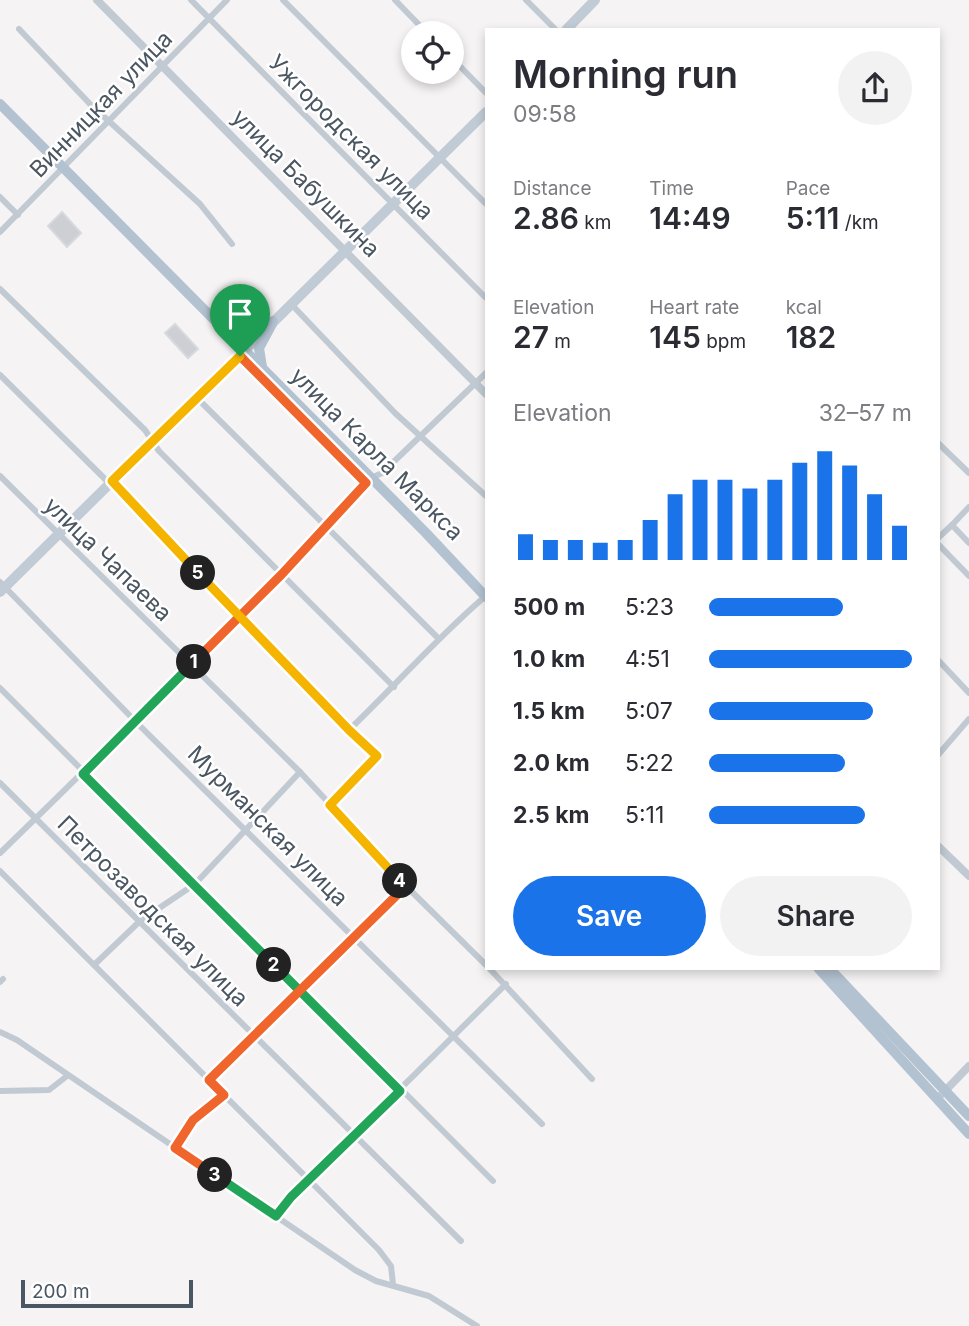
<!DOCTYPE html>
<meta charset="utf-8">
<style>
body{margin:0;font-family:Inter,sans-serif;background:#f2f2f3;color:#2b2b33;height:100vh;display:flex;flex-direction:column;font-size:26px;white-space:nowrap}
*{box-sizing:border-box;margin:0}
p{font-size:23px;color:#7c7c81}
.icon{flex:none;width:38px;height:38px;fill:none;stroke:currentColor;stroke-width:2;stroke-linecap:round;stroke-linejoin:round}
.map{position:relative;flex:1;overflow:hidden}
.sheet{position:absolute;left:485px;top:28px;width:455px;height:942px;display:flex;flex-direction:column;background:#fff;border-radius:0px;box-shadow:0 4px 10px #0003}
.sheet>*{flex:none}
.fabs{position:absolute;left:401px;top:21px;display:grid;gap:14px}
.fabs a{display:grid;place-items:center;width:63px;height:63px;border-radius:50%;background:#fff;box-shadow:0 4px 10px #0003;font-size:35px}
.scale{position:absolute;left:21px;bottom:18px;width:172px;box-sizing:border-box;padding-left:7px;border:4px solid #4a5661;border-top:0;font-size:19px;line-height:24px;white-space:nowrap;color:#4a5661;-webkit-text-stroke:5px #fff;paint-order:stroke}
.pin{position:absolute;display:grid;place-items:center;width:60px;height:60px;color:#fff;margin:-72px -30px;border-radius:50% 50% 50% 0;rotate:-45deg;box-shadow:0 0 7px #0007}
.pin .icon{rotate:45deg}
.km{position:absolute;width:35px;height:35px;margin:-18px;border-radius:50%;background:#222;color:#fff;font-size:19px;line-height:35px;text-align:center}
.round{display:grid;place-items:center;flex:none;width:74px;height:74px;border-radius:37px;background:#f2f2f3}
.headline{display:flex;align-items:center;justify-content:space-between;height:119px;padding:0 28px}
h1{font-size:38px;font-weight:600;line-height:52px}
.figures{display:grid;grid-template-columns:repeat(3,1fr);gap:10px;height:119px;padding:7px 28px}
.figures div{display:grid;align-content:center}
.figures b{font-size:30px;font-weight:600}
.figures small{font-size:19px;font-weight:400}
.figures p{font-size:19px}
.chart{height:196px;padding:14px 28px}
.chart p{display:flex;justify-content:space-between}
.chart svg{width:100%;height:126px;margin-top:7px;stroke:#1a73e8;stroke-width:6}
.action{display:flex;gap:14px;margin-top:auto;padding:14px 28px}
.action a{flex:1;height:80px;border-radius:42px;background:#1a73e8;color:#fff;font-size:28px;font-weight:600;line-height:80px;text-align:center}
.action a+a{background:#f2f2f3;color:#2b2b33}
ul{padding:0 28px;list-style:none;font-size:23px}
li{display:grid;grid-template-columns:112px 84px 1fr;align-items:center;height:52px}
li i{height:18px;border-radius:9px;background:#1a73e8}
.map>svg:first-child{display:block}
.building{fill:#cdcfd5;stroke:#d7d9de;stroke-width:2}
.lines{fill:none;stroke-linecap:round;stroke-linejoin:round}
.minor{stroke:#c1cad2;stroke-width:6}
.tertiary{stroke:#c1cad2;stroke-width:8}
.secondary{stroke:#c1cbd6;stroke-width:10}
.primary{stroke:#b3c2d1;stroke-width:10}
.split-1-casing{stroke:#fff;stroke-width:14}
.split-2-casing{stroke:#fff;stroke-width:14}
.split-3-casing{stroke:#fff;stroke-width:14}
.split-4-casing{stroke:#fff;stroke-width:14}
.split-5-casing{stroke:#fff;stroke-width:14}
.split-6-casing{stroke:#fff;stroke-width:14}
.split-1{stroke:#f0652b;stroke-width:9}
.split-2{stroke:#22a559;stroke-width:9}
.split-3{stroke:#22a559;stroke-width:9}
.split-4{stroke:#f0652b;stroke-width:9}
.split-5{stroke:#f5b400;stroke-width:9}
.split-6{stroke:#f5b400;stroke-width:9}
.labels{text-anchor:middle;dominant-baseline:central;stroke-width:5;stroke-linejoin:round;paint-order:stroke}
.street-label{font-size:23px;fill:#4a5661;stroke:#fff}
</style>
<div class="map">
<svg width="969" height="1326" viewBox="0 0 969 1326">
<rect width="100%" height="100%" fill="#f5f3f3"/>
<!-- building -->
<g class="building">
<path d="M62 212 81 233 67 247 48 226Z"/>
<path d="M175 324 198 349 188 358 165 333Z"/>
</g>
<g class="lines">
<!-- minor -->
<g class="minor">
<path d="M191 0 486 298"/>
<path d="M283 0 486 204"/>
<path d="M395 0 427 33"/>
<path d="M526 0 556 30"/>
<path d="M19 29 90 104 200 204 232 244"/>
<path d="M452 58 486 93"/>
<path d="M0 197 18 215"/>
<path d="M0 232 227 0"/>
<path d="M0 289 145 430 159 451 394 687"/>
<path d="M292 305 395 413 486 496"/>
<path d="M0 375 109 483"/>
<path d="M196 397 438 638"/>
<path d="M938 443 969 473"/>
<path d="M0 476 300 772 406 886 486 965"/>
<path d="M371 478 382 473 486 373"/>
<path d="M112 481 239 617 377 756 330 805"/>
<path d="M969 507 952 525 969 543"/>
<path d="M938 538 952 525"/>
<path d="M938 544 969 576"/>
<path d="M0 582 136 722 542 1124"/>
<path d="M938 660 969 693"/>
<path d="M0 688 493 1181"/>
<path d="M349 730C394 687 434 641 481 600"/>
<path d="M938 755 969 719"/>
<path d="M0 783 461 1241"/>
<path d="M0 853C125 732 247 609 366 483"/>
<path d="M0 871 379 1250 391 1266 393 1284"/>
<path d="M94 965 140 921 195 884 300 772"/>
<path d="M489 968 592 1079"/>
<path d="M0 982 3 979"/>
<path d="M0 1032 17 1040 355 1270 376 1281 429 1296 477 1326"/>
<path d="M209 1080 406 886"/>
<path d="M0 1091 49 1090 67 1076"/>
<path d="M175 1148 193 1120 224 1095"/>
<path d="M276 1216 291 1197 506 984"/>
</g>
<!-- tertiary -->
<g class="tertiary">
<path d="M97 0 486 394"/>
<path d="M938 846 969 876"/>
<path d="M942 1094 969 1066"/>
</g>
<!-- secondary -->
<g class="secondary">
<path d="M566 30 595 0"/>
<path d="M0 592 486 112"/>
</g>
<!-- primary -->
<g class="primary">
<path d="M0 104 426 533 486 597"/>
<path d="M228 332 247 336 273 321"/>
<path d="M262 367 259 348 272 324"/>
<path d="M818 968 969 1134"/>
<path d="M829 968 969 1116"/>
</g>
</g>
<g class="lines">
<!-- split-1 casing -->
<g class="split-1-casing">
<path id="split-1" d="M194 662 282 574 366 483 240 356"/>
</g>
<!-- split-2 casing -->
<g class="split-2-casing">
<path id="split-2" d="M194 662 83 774 274 965"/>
</g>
<!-- split-3 casing -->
<g class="split-3-casing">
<path id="split-3" d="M215 1175 276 1216 291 1197 400 1091 274 965"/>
</g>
<!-- split-4 casing -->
<g class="split-4-casing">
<path id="split-4" d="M215 1175 175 1148 193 1120 224 1095 209 1080 406 886 400 881"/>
</g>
<!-- split-5 casing -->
<g class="split-5-casing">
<path id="split-5" d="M198 573 349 730 377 756 330 805 400 881"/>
</g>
<!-- split-6 casing -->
<g class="split-6-casing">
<path id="split-6" d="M198 573 112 481 240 356"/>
</g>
<!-- split-1 -->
<use href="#split-1" class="split-1"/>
<!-- split-2 -->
<use href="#split-2" class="split-2"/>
<!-- split-3 -->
<use href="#split-3" class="split-3"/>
<!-- split-4 -->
<use href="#split-4" class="split-4"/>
<!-- split-5 -->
<use href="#split-5" class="split-5"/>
<!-- split-6 -->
<use href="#split-6" class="split-6"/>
</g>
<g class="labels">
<!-- street labels -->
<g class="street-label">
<text transform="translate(101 104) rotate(-46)">Винницкая улица</text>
<text transform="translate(351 137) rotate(45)">Ужгородская улица</text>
<text transform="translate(306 183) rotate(45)">улица Бабушкина</text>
<text transform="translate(377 454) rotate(45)">улица Карла Маркса</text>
<text transform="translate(108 559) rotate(44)">улица Чапаева</text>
<text transform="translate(268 826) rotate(45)">Мурманская улица</text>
<text transform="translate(153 911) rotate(45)">Петрозаводская улица</text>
</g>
</g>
</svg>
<div class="fabs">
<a><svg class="icon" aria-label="locate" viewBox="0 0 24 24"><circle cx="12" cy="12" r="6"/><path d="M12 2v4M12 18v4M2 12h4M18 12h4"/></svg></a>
</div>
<div class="scale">200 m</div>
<div class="pin" style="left:240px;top:356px;background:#1e9e55"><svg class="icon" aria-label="arrive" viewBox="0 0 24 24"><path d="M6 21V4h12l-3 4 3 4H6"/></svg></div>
<b class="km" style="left:194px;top:662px">1</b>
<b class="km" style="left:274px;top:965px">2</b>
<b class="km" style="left:215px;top:1175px">3</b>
<b class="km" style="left:400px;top:881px">4</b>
<b class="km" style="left:198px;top:573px">5</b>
<section class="sheet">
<div class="headline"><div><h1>Morning run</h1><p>09:58</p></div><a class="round"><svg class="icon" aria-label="share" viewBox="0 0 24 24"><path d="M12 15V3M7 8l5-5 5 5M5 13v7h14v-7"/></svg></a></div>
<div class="figures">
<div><p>Distance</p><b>2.86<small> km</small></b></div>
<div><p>Time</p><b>14:49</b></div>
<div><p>Pace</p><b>5:11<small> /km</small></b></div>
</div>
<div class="figures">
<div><p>Elevation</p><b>27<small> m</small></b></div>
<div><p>Heart rate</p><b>145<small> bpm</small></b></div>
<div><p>kcal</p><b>182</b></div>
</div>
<div class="chart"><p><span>Elevation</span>32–57 m</p>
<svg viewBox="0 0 160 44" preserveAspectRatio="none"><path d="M5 44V35M15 44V37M25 44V37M35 44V38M45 44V37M55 44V30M65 44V21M75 44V16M85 44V16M95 44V19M105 44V16M115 44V10M125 44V6M135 44V11M145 44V21M155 44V32"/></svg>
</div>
<ul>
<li><b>500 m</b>5:23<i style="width:66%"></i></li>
<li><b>1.0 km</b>4:51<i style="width:100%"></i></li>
<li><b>1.5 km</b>5:07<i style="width:81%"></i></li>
<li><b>2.0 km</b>5:22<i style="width:67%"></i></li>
<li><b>2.5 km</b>5:11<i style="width:77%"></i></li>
</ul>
<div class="action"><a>Save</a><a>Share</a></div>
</section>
</div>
